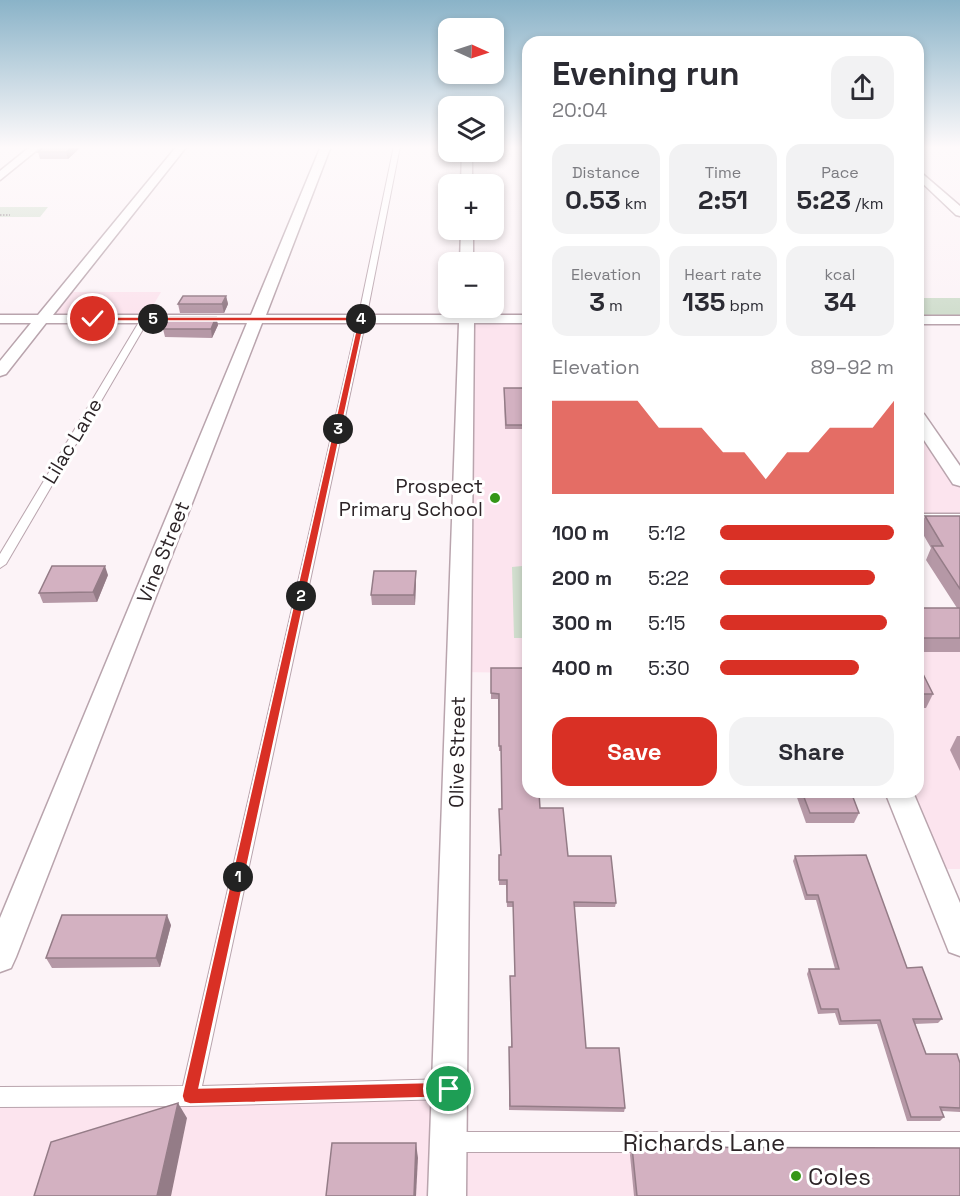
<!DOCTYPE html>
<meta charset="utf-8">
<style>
body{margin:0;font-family:"Space Grotesk",sans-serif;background:#f2f2f3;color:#2b2b33;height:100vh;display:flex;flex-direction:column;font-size:22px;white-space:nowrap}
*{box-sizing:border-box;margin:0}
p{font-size:20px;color:#7c7c81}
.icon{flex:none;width:33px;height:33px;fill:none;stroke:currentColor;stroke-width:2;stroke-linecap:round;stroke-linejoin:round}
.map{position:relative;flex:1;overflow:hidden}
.sheet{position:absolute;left:522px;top:36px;width:402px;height:762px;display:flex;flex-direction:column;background:#fff;border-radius:18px;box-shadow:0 3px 9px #0003}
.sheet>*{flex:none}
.needle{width:39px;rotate:93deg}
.controls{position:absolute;left:438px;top:18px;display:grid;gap:12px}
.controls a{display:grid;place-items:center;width:66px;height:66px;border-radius:12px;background:#fff;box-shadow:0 3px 9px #0003;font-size:30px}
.pin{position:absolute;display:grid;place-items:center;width:51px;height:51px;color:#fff;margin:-26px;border:3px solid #fff;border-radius:50%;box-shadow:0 2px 6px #0007}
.km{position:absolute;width:30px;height:30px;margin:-15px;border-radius:50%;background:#222;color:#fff;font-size:16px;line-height:30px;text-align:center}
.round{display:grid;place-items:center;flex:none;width:63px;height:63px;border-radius:18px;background:#f2f2f3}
.headline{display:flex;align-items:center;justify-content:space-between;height:102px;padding:0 30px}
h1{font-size:33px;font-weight:700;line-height:45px}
.figures{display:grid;grid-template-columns:repeat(3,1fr);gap:9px;height:102px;padding:6px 30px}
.figures div{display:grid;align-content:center;border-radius:15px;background:#f2f2f3;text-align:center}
.figures b{font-size:26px;font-weight:700}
.figures small{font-size:16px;font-weight:400}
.figures p{font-size:16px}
.chart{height:168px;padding:12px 30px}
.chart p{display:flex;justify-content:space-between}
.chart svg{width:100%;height:108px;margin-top:6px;fill:#d93025;opacity:.7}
.action{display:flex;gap:12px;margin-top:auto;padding:12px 30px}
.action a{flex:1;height:69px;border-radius:18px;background:#d93025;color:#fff;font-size:24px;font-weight:700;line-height:69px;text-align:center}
.action a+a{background:#f2f2f3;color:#2b2b33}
ul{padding:0 30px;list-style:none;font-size:20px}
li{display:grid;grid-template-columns:96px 72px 1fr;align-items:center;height:45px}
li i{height:15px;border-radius:8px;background:#d93025}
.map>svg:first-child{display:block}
.built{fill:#fce4ee}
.green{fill:#d1dece}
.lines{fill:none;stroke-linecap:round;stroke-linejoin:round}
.lane-casing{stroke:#b9a4ad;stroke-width:2}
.street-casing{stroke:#b9a4ad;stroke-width:3}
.path{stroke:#90878b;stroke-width:2;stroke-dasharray:1.5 1.5;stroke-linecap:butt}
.lane{fill:#fff;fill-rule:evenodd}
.street{fill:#fff;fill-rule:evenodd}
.wall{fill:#b598a6}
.shaded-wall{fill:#947c87}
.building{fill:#d3b1c1;stroke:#947c87;stroke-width:1.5}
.route{fill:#d93025;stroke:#fff;stroke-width:1.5}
.poi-dot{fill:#359617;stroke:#fff;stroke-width:2}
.labels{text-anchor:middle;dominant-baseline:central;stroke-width:6;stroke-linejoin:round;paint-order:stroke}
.street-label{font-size:20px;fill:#2c2427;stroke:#fff}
.poi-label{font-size:20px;fill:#2c2427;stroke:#fff;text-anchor:end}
.near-street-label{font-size:24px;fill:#2c2427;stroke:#fff}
.near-poi-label{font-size:24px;fill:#2c2427;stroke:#fff;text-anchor:start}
</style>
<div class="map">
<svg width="960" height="1196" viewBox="0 0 960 1196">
<rect width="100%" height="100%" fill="#fcf3f7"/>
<!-- built -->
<g class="built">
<path d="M65 292H161L145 319H41Z"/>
<path d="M467 319H528V673L459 672Z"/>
<path d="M918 418 960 480V520H918Z"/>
<path d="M918 613H960V869H931L899 792H918Z"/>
<path d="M449 1089V1142H960V1196H0V1097Z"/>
</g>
<!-- green -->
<g class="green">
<path d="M0 207H48L40 217H0Z"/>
<rect x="918" y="298" width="42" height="22"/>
<path d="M528 536V638H514L512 567 522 566V550Z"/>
</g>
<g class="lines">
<!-- lane casing -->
<g class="lane-casing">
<g id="lane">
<path d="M394 146H400L366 319 202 1086 448 1079 455 1082 458 1089 455 1096 448 1099 190 1106 0 1107V1087L183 1086 358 319Z"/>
<path d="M142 317 149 319 6 564 0 568V554Z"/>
<path d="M452 1132H960V1152H452L445 1149 442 1142 445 1135Z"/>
</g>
</g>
<!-- street casing -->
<g class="street-casing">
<g id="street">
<path d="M31 146H42L0 180V171Z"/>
<path d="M177 146H187L53 315H251L321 146H331L266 315H459L460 308H474V315H528V323H474L466 1196H428L459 323H262L16 957 11 968 0 972V918L247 323H46L6 374 0 376V361L31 323H0V315H38Z"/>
<path d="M462 152H472V184H461Z"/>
<path d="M918 170 960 206V216L956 215 918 179Z"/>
<path d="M461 230H473V262H460Z"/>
<rect x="918" y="316" width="42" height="8"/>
<path d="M918 413 924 414 960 466V486L953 484 918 431Z"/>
<rect x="918" y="514" width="42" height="12"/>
<path d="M885 792H913L960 903V956L949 952Z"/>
</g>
</g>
<!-- path -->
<path class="path" d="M0 215H10"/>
<!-- lane -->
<use href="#lane" class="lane"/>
<!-- street -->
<use href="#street" class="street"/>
</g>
<!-- wall -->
<g class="wall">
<path d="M82 146 68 159H40L38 152Z"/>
<path d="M226 296 228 304 224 313H180L178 304Z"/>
<path d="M216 317 218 325 212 338 165 337 163 329Z"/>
<path d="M504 388H528V429H505Z"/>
<path d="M925 516H960V652H918V608H957L926 560 931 548 920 529Z"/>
<path d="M416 571V581L415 605H372L371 595Z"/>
<path d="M108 575 97 602 43 603 39 593Z"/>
<path d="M918 664 933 694 926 708H918Z"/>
<path d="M491 668 540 808 568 856 616 903 615 907H574L586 1048 625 1108 624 1112 509 1110V1051L511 1047 515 976 513 907H507L506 885H499V855H501L502 809 501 751H499L498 699H491Z"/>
<path d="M957 736H960V771L950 750Z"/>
<path d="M795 792H851L859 813 854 823H806Z"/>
<path d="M795 856 907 968 942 1019 938 1023 915 1024 926 1054 960 1063V1112L942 1111 944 1117 940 1121H907L877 1024 839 1025 835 1013 818 1014 807 974 809 969H835L816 900H805L793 861Z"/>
<path d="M171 925 160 967 52 968 46 958Z"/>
<path d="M632 1147 960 1196H634L630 1155Z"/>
</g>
<!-- shaded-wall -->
<g class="shaded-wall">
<path d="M73 146H82L68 159 66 152Z"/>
<path d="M226 296 228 304 224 313 222 304Z"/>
<path d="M216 317 218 325 212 338 211 329Z"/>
<path d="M105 566 108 575 97 602 93 592Z"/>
<path d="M416 571V581L415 605 414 595Z"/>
<path d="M167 915 171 925 160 967 156 958Z"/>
<path d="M178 1103 187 1118 171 1196H157Z"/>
<path d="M416 1143 418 1158 416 1196H414Z"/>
</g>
<!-- building -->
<g class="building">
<path d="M45 146H73L66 152H38Z"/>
<path d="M183 296H226L222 304H178Z"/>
<path d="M170 317H216L211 329H163Z"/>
<path d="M504 388H528V425H506Z"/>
<path d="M925 516H960V589L932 546H943Z"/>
<path d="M52 566H105L93 592 39 593Z"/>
<path d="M374 571H416L414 595H371Z"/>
<rect x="918" y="608" width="42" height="30"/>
<path d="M918 664 933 694H918Z"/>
<path d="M491 668H528V792H539L540 808H563L568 856H611L616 903 574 902 586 1048H619L625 1108 510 1106 509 1047H512L510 976H515L513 902H507V880H499V855H501L499 809H502L501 746H499V694L491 693Z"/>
<path d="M802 792H851L859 813H810Z"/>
<path d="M866 855 907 968 922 967 942 1019H913L926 1054H957L960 1063V1108L940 1107 944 1117H911L880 1020 841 1021 838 1009H821L809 969H839L818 895H807L795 856Z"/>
<path d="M62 915H167L156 958H46Z"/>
<path d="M178 1103 157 1196H34L51 1142Z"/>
<path d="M332 1143H416L414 1196H326Z"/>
<path d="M632 1147 960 1148V1196H637Z"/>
</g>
<!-- sky -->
<linearGradient id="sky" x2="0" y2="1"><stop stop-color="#8ab3c8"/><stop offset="0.47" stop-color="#fefafb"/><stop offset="1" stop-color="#fefafb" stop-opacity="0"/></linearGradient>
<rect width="960" height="313" fill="url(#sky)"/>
<!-- route -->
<path class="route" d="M362 317 365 319 199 1088 449 1082 454 1084 456 1089 454 1095 449 1097 190 1104 184 1102 182 1096 358 321H93L90 319 93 317Z"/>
<!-- markers -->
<g class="poi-dot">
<circle cx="495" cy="498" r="6"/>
<circle cx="796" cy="1176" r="6"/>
</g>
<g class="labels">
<!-- street labels -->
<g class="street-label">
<text transform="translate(72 441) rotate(-59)">Lilac Lane</text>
<text transform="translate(163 552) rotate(-68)">Vine Street</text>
<text transform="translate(457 752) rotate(-89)">Olive Street</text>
</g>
<!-- poi labels -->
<g class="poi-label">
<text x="483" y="486">Prospect<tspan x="483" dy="23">Primary School</tspan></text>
</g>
<!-- near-street labels -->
<g class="near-street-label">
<text x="704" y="1142">Richards Lane</text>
</g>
<!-- near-poi labels -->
<g class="near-poi-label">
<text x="808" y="1176">Coles</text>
</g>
</g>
</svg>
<div class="controls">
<a><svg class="needle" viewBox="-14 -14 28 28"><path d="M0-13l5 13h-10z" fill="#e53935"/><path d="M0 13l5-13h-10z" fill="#7c7c81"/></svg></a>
<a><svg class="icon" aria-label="layers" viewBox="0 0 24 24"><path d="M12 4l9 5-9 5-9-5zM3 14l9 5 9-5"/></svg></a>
<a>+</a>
<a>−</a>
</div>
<div class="pin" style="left:449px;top:1089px;background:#1e9e55"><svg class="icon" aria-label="arrive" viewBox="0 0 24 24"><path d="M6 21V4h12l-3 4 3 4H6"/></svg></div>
<div class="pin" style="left:93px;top:319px;background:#d93025"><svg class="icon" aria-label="check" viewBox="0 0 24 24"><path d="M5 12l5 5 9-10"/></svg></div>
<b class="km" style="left:238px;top:877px">1</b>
<b class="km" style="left:301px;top:596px">2</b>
<b class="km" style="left:338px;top:429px">3</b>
<b class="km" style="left:361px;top:319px">4</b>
<b class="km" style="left:153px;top:319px">5</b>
<section class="sheet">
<div class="headline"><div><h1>Evening run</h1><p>20:04</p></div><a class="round"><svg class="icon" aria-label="share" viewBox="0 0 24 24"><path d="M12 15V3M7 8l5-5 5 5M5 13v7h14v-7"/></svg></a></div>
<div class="figures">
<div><p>Distance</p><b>0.53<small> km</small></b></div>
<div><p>Time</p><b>2:51</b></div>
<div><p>Pace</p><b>5:23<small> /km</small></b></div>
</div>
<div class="figures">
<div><p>Elevation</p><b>3<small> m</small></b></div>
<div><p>Heart rate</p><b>135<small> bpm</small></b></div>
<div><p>kcal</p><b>34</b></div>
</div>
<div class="chart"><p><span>Elevation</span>89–92 m</p>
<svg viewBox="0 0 160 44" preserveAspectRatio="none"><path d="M0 44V6L10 6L20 6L30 6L40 6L50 17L60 17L70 17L80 27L90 27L100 38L110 27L120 27L130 17L140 17L150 17L160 6V44z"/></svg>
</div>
<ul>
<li><b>100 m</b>5:12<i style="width:100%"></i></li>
<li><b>200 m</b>5:22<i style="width:89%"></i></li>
<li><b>300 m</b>5:15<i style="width:96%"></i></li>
<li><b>400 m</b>5:30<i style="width:80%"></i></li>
</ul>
<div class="action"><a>Save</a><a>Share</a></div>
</section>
</div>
